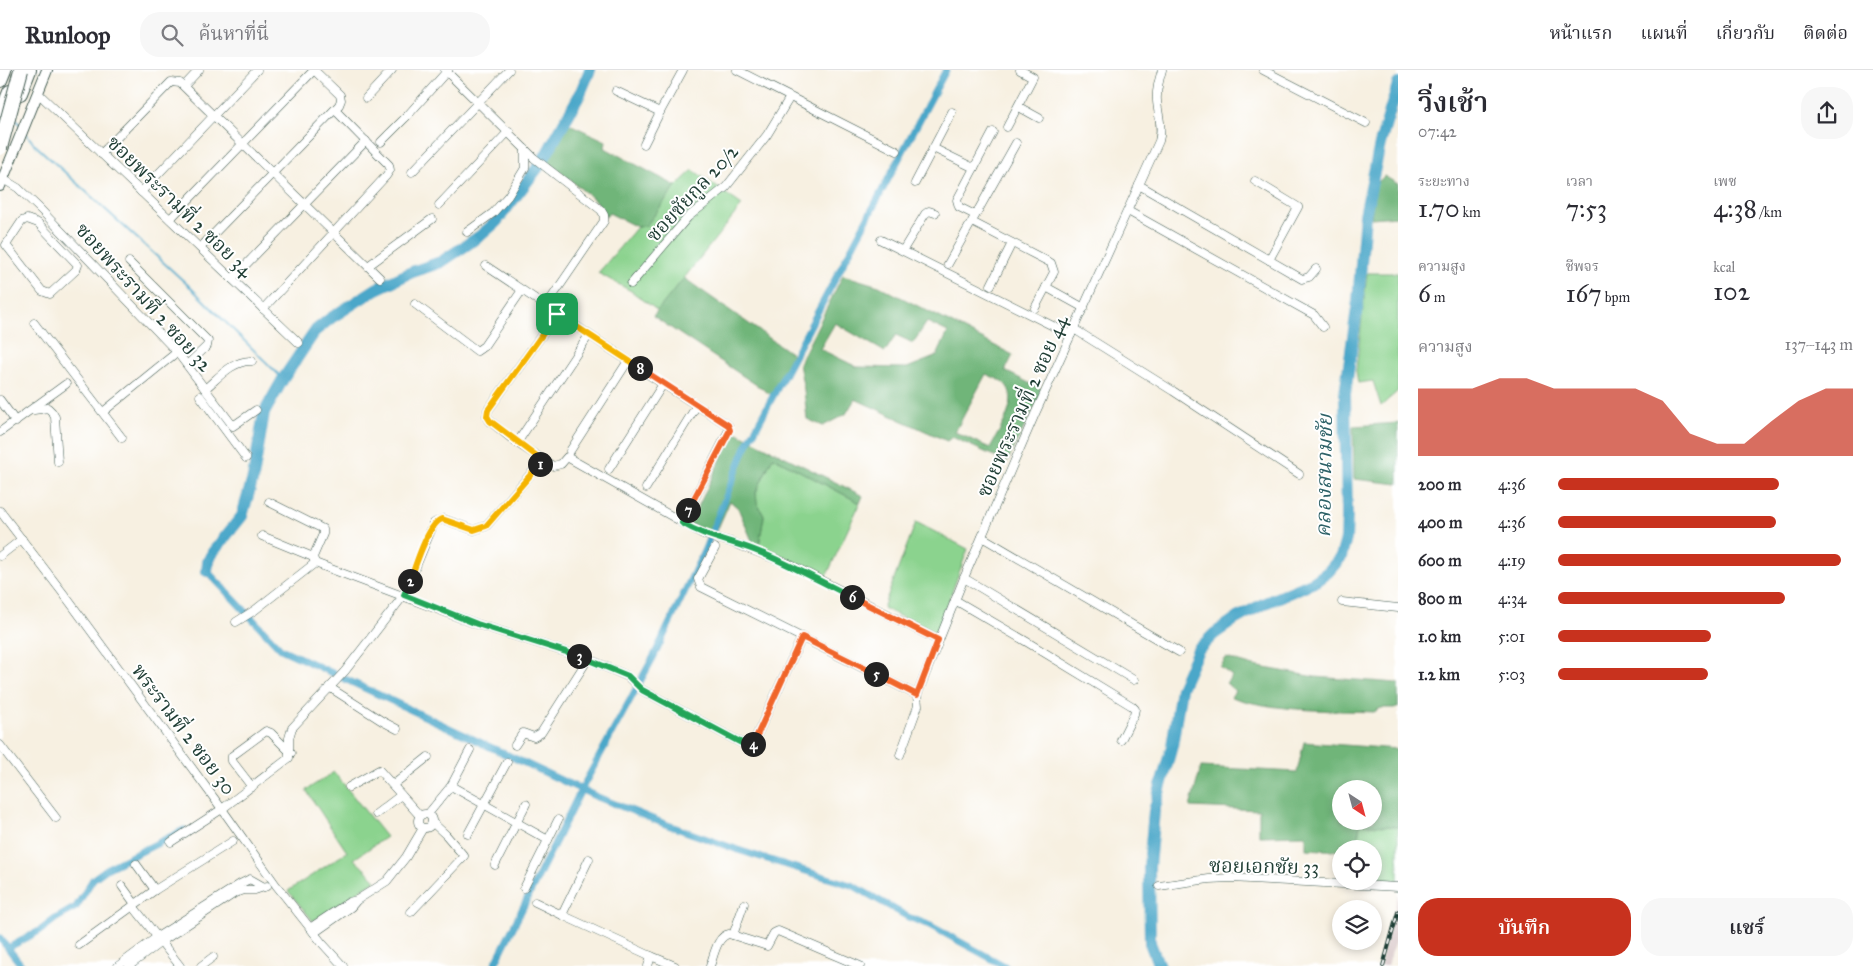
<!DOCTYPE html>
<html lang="th">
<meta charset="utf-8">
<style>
body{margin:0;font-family:"IM FELL Great Primer","Noto Serif Thai",serif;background:#f7f7f7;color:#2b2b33;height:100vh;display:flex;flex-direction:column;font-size:19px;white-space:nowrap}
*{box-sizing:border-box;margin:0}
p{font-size:16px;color:#7c7c81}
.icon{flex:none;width:28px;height:28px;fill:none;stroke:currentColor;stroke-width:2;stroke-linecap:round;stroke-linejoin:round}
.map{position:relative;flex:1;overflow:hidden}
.panel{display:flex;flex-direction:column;background:#fff;width:475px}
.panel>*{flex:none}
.needle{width:32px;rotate:144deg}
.fabs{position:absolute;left:1332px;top:710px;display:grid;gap:10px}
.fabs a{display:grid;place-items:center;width:50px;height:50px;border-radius:50%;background:#fff;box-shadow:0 2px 8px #0003;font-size:25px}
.pin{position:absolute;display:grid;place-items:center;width:42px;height:42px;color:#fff;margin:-21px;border-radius:10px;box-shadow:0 2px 8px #0006}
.km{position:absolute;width:25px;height:25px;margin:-12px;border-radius:50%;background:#222;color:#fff;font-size:14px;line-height:25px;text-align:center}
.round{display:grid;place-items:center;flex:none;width:52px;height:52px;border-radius:20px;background:#f7f7f7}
.overview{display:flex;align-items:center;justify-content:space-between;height:85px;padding:0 20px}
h1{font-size:28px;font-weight:600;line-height:38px}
.metrics{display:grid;grid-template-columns:repeat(3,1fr);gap:8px;height:85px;padding:5px 20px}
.metrics div{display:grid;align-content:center}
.metrics b{font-size:25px;font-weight:600}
.metrics small{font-size:14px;font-weight:400}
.metrics p{font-size:14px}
.chart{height:140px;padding:10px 20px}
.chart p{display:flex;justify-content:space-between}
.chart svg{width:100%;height:90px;margin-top:5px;fill:#c8321e;opacity:.7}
.cta{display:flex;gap:10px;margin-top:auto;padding:10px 20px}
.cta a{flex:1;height:58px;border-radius:20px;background:#c8321e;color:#fff;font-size:20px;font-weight:600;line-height:58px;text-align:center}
.cta a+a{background:#f7f7f7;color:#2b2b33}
ul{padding:0 20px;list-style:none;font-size:16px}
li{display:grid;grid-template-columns:80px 60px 1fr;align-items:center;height:38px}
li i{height:12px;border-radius:6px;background:#c8321e}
header{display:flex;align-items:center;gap:30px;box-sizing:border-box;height:70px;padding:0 25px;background:#fff;border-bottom:1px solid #e1e1e2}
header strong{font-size:24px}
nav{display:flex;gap:28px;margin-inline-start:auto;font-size:18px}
.search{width:350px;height:45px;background:#f7f7f7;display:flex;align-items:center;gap:12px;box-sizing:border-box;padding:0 18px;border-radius:20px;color:#7c7c81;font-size:19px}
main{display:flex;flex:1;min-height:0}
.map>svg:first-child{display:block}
.industrial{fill:#d2bfc0}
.green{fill:#8bd38e;stroke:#558861}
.forest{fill:#70b579;stroke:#487956;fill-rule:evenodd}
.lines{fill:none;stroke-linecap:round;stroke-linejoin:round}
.stream{stroke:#4ba7c9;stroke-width:2}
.canal{stroke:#4ba7c9;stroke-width:7}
.river{stroke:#4ba7c9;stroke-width:12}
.street-casing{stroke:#3f584e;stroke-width:9}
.secondary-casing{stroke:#3f584e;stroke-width:12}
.highway-casing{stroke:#3f584e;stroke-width:16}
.street{stroke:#fff;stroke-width:8}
.secondary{stroke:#fff;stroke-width:10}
.highway{stroke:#fff;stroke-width:14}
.rail-casing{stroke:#1f3d34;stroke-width:4}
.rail{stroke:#fff;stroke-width:2;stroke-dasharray:5.5;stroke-linecap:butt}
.highway-bridge-casing{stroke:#3f584e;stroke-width:16;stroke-linecap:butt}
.highway-bridge{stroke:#fff;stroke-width:14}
.split-1-casing{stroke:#fff;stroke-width:10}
.split-2-casing{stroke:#fff;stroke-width:10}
.split-3-casing{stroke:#fff;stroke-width:10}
.split-4-casing{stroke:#fff;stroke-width:10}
.split-5-casing{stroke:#fff;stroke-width:10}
.split-6-casing{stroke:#fff;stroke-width:10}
.split-7-casing{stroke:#fff;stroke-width:10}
.split-8-casing{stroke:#fff;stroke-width:10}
.split-9-casing{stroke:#fff;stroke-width:10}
.split-1{stroke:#f5b400;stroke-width:6}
.split-2{stroke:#f5b400;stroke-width:6}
.split-3{stroke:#22a559;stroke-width:6}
.split-4{stroke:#22a559;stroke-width:6}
.split-5{stroke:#f0652b;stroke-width:6}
.split-6{stroke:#f0652b;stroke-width:6}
.split-7{stroke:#22a559;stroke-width:6}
.split-8{stroke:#f0652b;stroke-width:6}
.split-9{stroke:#f5b400;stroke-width:6}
.labels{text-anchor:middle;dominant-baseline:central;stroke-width:4;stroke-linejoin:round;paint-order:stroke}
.street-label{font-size:20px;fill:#1f3d34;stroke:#fff}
.water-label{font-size:21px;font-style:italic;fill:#2e6268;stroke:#fff}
</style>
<header>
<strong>Runloop</strong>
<div class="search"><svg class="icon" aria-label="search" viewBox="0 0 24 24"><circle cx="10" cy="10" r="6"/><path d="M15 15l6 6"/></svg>ค้นหาที่นี่</div>
<nav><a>หน้าแรก</a><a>แผนที่</a><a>เกี่ยวกับ</a><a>ติดต่อ</a></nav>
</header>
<main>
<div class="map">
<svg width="1398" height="896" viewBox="0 0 1398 896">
<rect width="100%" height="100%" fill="#fff"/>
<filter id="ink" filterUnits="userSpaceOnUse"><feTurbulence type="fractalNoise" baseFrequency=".02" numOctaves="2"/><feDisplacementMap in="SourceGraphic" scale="10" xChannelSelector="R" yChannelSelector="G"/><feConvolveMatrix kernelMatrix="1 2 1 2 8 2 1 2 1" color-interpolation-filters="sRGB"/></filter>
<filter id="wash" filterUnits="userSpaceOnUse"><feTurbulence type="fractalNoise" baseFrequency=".0096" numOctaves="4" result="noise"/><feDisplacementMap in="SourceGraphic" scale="20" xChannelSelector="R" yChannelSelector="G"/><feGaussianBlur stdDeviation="1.12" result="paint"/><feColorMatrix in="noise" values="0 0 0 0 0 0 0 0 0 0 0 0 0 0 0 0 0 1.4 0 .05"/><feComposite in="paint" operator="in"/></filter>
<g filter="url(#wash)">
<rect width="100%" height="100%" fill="#f7f0e1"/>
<!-- industrial -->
<path class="industrial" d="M1398 824V860L1388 896H1380Z"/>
<!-- green -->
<g class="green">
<path d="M693 100 742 135 658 241 631 221 598 203 637 157 646 156 676 116Z"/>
<path d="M1367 203H1398V321L1381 336 1373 311 1358 313 1356 301Z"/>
<path d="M773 387 860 433 826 507 759 475 764 446 757 433 756 422Z"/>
<path d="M916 452 968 479 936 564 883 538Z"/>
<path d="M334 702 386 767 354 789 376 810 313 851 288 821 347 782 306 720Z"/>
<path d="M1360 754 1398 757V813L1376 809 1379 784 1374 783V779H1356Z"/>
</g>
<!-- forest -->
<g class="forest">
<path d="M565 52 606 71 605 78 676 116 646 156 637 157 609 143 606 147 596 131 548 92Z"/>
<path d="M1384 106 1398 114V146L1371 148 1375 115Z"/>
<path d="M843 205 879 216 1013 285 1005 301 1043 320 1007 392 952 367 947 371 855 329 846 344 823 356 807 349 804 320 799 294ZM927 252 948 262 937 286 907 298 857 297 820 279 835 253 885 282 896 265 913 273ZM986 304C992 307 999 309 1004 313 1022 329 999 360 990 378L955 362Z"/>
<path d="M684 208 792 284 773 326 653 246Z"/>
<path d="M1398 353V414L1354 409 1353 356Z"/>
<path d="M734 361 863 426 860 433 773 387 756 422 757 433 764 446 759 475 753 473 738 438 730 431 715 465 690 454Z"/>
<path d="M1226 588 1254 596 1315 607 1398 613V638H1381L1374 642C1327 640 1276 642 1231 627L1235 621 1226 613 1232 606 1220 597Z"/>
<path d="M1304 672 1398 679V757L1360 754 1356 779H1341V781L1306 779V765L1259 766V740L1190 737 1201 697 1297 702ZM1341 719H1374V751H1341Z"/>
</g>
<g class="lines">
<!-- stream -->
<g class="stream">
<path d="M15 48 21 56"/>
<path d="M25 62 34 74 188 215 283 309"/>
</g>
<!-- canal -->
<g class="canal">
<path d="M207 501 281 579 595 726 665 754 741 781 854 816 908 847 929 855 1005 896"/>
<path d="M0 868 22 896"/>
<path d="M8 878 41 860 55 849 76 837 93 809 108 798 184 760"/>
<path d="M494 896 581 720 654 586 705 479 745 379 946 0"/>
</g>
<!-- river -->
<g class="river">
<path d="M207 501 208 492 213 482 242 446 253 408 264 343 283 309 316 260 331 248 376 219 412 202 441 192 480 166 496 152 542 92 579 26 590 0"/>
<path d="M1159 896 1150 873 1149 797 1154 741 1172 676 1181 618 1198 580 1214 564 1234 550 1265 533 1314 512 1328 502 1341 487 1346 469 1347 446 1345 324 1358 231 1365 145 1380 74 1398 14"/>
</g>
</g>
</g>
<g filter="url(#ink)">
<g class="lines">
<!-- street casing -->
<g class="street-casing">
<g id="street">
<path d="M445 0 534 88 601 140 604 145V151L546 236"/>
<path d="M737 0 897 81"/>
<path d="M1263 0 1366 53"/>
<path d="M184 16 199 0"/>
<path d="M616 21 660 42 683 0"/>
<path d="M38 23 299 273"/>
<path d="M366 28 392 0"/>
<path d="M1019 37 1039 48"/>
<path d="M1007 57 1033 7 1020 0"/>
<path d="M381 72 408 45 448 0"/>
<path d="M644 74 660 42"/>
<path d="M933 78 974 98"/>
<path d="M101 84 171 12 180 13 380 208"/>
<path d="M412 102 509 0"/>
<path d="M3 109 18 118 40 139 177 282 233 356 256 340"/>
<path d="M1255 111 1298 137 1269 190"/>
<path d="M915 113 952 42"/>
<path d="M1139 115 1302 209 1309 207 1316 199"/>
<path d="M141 122 257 0"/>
<path d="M439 135 509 61"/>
<path d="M1128 141 1314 245 1323 257"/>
<path d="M975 145 959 137 957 130 993 62"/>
<path d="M27 149 38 153 78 195 76 200 50 224 42 221 6 175 22 151Z"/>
<path d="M170 149 314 0"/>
<path d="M972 152 1051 193 1054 202 1035 238"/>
<path d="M467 162 493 143 508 126 525 98V79"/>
<path d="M881 170 1071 265"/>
<path d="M200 178 339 35 341 30 340 25 314 0"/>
<path d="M903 180 925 144 929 141 935 143"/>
<path d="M129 192 208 271 207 276 187 295"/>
<path d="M948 194 1016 73"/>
<path d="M368 196 432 149"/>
<path d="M486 196 663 314 728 355 729 360 682 453"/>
<path d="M232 209 366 71"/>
<path d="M631 214 688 147 726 117 767 65 790 27"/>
<path d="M991 215 1012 173"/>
<path d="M1046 217 1084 238"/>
<path d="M415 234 477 281 484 276 522 220"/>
<path d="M263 239 386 106 390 100 389 95 335 40"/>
<path d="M557 244 488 340 487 346 490 351 517 373 553 396 561 394 567 387 705 465 731 472 789 494 938 570"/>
<path d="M34 253 122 368"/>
<path d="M1074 259 1173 321 1299 404"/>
<path d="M205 319C219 307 233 290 252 291"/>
<path d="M200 326 246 388"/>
<path d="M0 330 16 352"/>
<path d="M34 340 48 338 52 342 55 347 58 392"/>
<path d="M103 342 177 282"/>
<path d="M0 362 66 314"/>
<path d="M517 373 589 265"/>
<path d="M570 381 628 291"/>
<path d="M609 399 663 314"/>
<path d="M646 418 697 335"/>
<path d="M269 432 323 459V464L313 487"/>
<path d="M0 441 69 531 222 739 276 815 322 873 343 896"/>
<path d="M262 466 313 487 315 493 477 554 588 589 627 606 642 620 751 678 802 567"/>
<path d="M982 467 1179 582"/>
<path d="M715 478 698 509 701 517 917 625"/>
<path d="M0 486 22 469"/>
<path d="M964 508 1134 610"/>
<path d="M955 530 1027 572 1132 636 1135 639 1134 644 1121 670"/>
<path d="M1342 532 1398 538"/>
<path d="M236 552 255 540 315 493"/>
<path d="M329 617 382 651 397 659"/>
<path d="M0 675 56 748"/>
<path d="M515 675 523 663 534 667 541 663 588 589"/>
<path d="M900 685 918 636 917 625 964 508 1035 344 1159 71C1163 57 1158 45 1157 31 1156 20 1159 10 1162 0"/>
<path d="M393 715 428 687"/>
<path d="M451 716 548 770"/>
<path d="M252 717 232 691V686L266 661 271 663 291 683"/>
<path d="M349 717 379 700 420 746"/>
<circle cx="425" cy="751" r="7"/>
<path d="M376 744 401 725"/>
<path d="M428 744 451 716 470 680"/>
<path d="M468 764 507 692"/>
<path d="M171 772 222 739 289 688V668L292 658 345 601 404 525 434 453 443 449 474 460 486 456 543 390"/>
<path d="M589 789 562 845 651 886"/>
<path d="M136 794 155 820"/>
<path d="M495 795 526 734"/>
<path d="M122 816 135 834"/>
<path d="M1159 816 1209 809 1231 808 1398 817"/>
<path d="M524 818 558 750"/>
<path d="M535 832 562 845"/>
<path d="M133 836 180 896"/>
<path d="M411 842 464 786 446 765 432 752"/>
<path d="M310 858 349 832 357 830 387 811 406 787 423 758"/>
<path d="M314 863 351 837 357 830"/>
<path d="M733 865 744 834"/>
<path d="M79 875 155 820 233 771"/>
<path d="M118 896 157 867 240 814 250 809 264 817"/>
<path d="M129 896 161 872 235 823 245 820H255L267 816"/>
<path d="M201 896 213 887"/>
<path d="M648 896 651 886 675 896"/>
<path d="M710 896C714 885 717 866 729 864L767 876 774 863 778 861 860 896"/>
</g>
</g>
<!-- secondary casing -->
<g class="secondary-casing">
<path id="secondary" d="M0 116 47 0"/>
</g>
<!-- highway casing -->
<g class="highway-casing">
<g id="highway">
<path d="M0 10 4 0"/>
<path d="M20 23 29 0"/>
<path d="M0 47 10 22"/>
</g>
</g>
<!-- street -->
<use href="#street" class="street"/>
<!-- secondary -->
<use href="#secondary" class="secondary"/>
<!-- highway -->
<use href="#highway" class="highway"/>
<!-- rail casing -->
<g class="rail-casing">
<path id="rail" d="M1383 896 1398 842"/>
</g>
<!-- rail -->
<use href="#rail" class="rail"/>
<!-- highway-bridge casing -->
<g class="highway-bridge-casing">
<path id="highway-bridge" d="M0 78 21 0"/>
</g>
<!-- highway-bridge -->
<use href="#highway-bridge" class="highway-bridge"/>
</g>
</g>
<g class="lines" filter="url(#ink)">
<!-- split-1 casing -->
<g class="split-1-casing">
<path id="split-1" d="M540 394 542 390 490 351 487 346 488 340 557 244"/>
</g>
<!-- split-2 casing -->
<g class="split-2-casing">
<path id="split-2" d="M410 511C415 497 428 453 442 449L474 460 486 456 540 394"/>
</g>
<!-- split-3 casing -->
<g class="split-3-casing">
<path id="split-3" d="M410 511 404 525 477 554 579 586"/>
</g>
<!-- split-4 casing -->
<g class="split-4-casing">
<path id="split-4" d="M579 586 628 606 642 620 751 678 753 674"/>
</g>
<!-- split-5 casing -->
<g class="split-5-casing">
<path id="split-5" d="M753 674 802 567 876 604"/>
</g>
<!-- split-6 casing -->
<g class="split-6-casing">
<path id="split-6" d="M852 527 938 570 917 625 876 604"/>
</g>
<!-- split-7 casing -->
<g class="split-7-casing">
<path id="split-7" d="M688 440 682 453C705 467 729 470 754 480 788 493 819 511 852 527"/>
</g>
<!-- split-8 casing -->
<g class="split-8-casing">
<path id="split-8" d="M640 298 728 355 730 360 688 440"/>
</g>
<!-- split-9 casing -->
<g class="split-9-casing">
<path id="split-9" d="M557 244 640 298"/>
</g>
<!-- split-1 -->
<use href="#split-1" class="split-1"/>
<!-- split-2 -->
<use href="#split-2" class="split-2"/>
<!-- split-3 -->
<use href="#split-3" class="split-3"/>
<!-- split-4 -->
<use href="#split-4" class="split-4"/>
<!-- split-5 -->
<use href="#split-5" class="split-5"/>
<!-- split-6 -->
<use href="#split-6" class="split-6"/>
<!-- split-7 -->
<use href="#split-7" class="split-7"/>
<!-- split-8 -->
<use href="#split-8" class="split-8"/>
<!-- split-9 -->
<use href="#split-9" class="split-9"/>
</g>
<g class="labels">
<!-- street labels -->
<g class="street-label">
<text transform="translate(692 123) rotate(-47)">ซอยชัยกูล 20/2</text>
<text transform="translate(180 136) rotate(44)">ซอยพระรามที่ 2 ซอย 34</text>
<text transform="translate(144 227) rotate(48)">ซอยพระรามที่ 2 ซอย 32</text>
<text transform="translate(1022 336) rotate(-66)">ซอยพระรามที่ 2 ซอย 44</text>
<text transform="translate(184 659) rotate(53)">พระรามที่ 2 ซอย 30</text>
<text transform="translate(1264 796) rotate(1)">ซอยเอกชัย 33</text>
</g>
<!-- water labels -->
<g class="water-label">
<text transform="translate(1324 406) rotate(-89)">คลองสนามชัย</text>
</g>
</g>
</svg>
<div class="fabs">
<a><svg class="needle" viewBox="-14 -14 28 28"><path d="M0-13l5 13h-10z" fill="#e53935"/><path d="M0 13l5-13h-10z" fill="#7c7c81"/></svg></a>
<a><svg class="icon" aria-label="locate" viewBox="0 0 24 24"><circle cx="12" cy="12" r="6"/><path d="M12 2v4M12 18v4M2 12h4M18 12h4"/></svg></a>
<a><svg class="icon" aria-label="layers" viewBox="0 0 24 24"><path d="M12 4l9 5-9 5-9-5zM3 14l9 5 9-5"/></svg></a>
</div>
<div class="pin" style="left:557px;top:244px;background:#1e9e55"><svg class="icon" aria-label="arrive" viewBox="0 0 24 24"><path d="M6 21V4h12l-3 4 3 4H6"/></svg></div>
<b class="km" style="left:540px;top:394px">1</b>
<b class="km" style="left:410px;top:511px">2</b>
<b class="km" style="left:579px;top:586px">3</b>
<b class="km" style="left:753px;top:674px">4</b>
<b class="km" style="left:876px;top:604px">5</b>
<b class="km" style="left:852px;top:527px">6</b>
<b class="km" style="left:688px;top:440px">7</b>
<b class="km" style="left:640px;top:298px">8</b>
</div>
<section class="panel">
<div class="overview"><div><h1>วิ่งเช้า</h1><p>07:42</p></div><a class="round"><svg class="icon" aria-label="share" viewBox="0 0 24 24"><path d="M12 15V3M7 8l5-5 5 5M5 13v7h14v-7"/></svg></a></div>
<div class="metrics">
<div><p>ระยะทาง</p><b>1.70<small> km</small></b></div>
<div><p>เวลา</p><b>7:53</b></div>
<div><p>เพซ</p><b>4:38<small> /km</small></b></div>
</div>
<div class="metrics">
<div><p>ความสูง</p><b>6<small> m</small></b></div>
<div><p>ชีพจร</p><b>167<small> bpm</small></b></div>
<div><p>kcal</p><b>102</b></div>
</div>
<div class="chart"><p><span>ความสูง</span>137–143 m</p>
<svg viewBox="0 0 160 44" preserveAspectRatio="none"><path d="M0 44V11L10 11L20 11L30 6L40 6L50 11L60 11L70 11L80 11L90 17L100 33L110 38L120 38L130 27L140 17L150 11L160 11V44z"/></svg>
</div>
<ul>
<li><b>200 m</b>4:36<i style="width:75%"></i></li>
<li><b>400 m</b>4:36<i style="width:74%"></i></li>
<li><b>600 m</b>4:19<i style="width:96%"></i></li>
<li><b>800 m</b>4:34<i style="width:77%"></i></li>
<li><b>1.0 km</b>5:01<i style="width:52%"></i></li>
<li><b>1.2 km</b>5:03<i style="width:51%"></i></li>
</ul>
<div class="cta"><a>บันทึก</a><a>แชร์</a></div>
</section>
</main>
